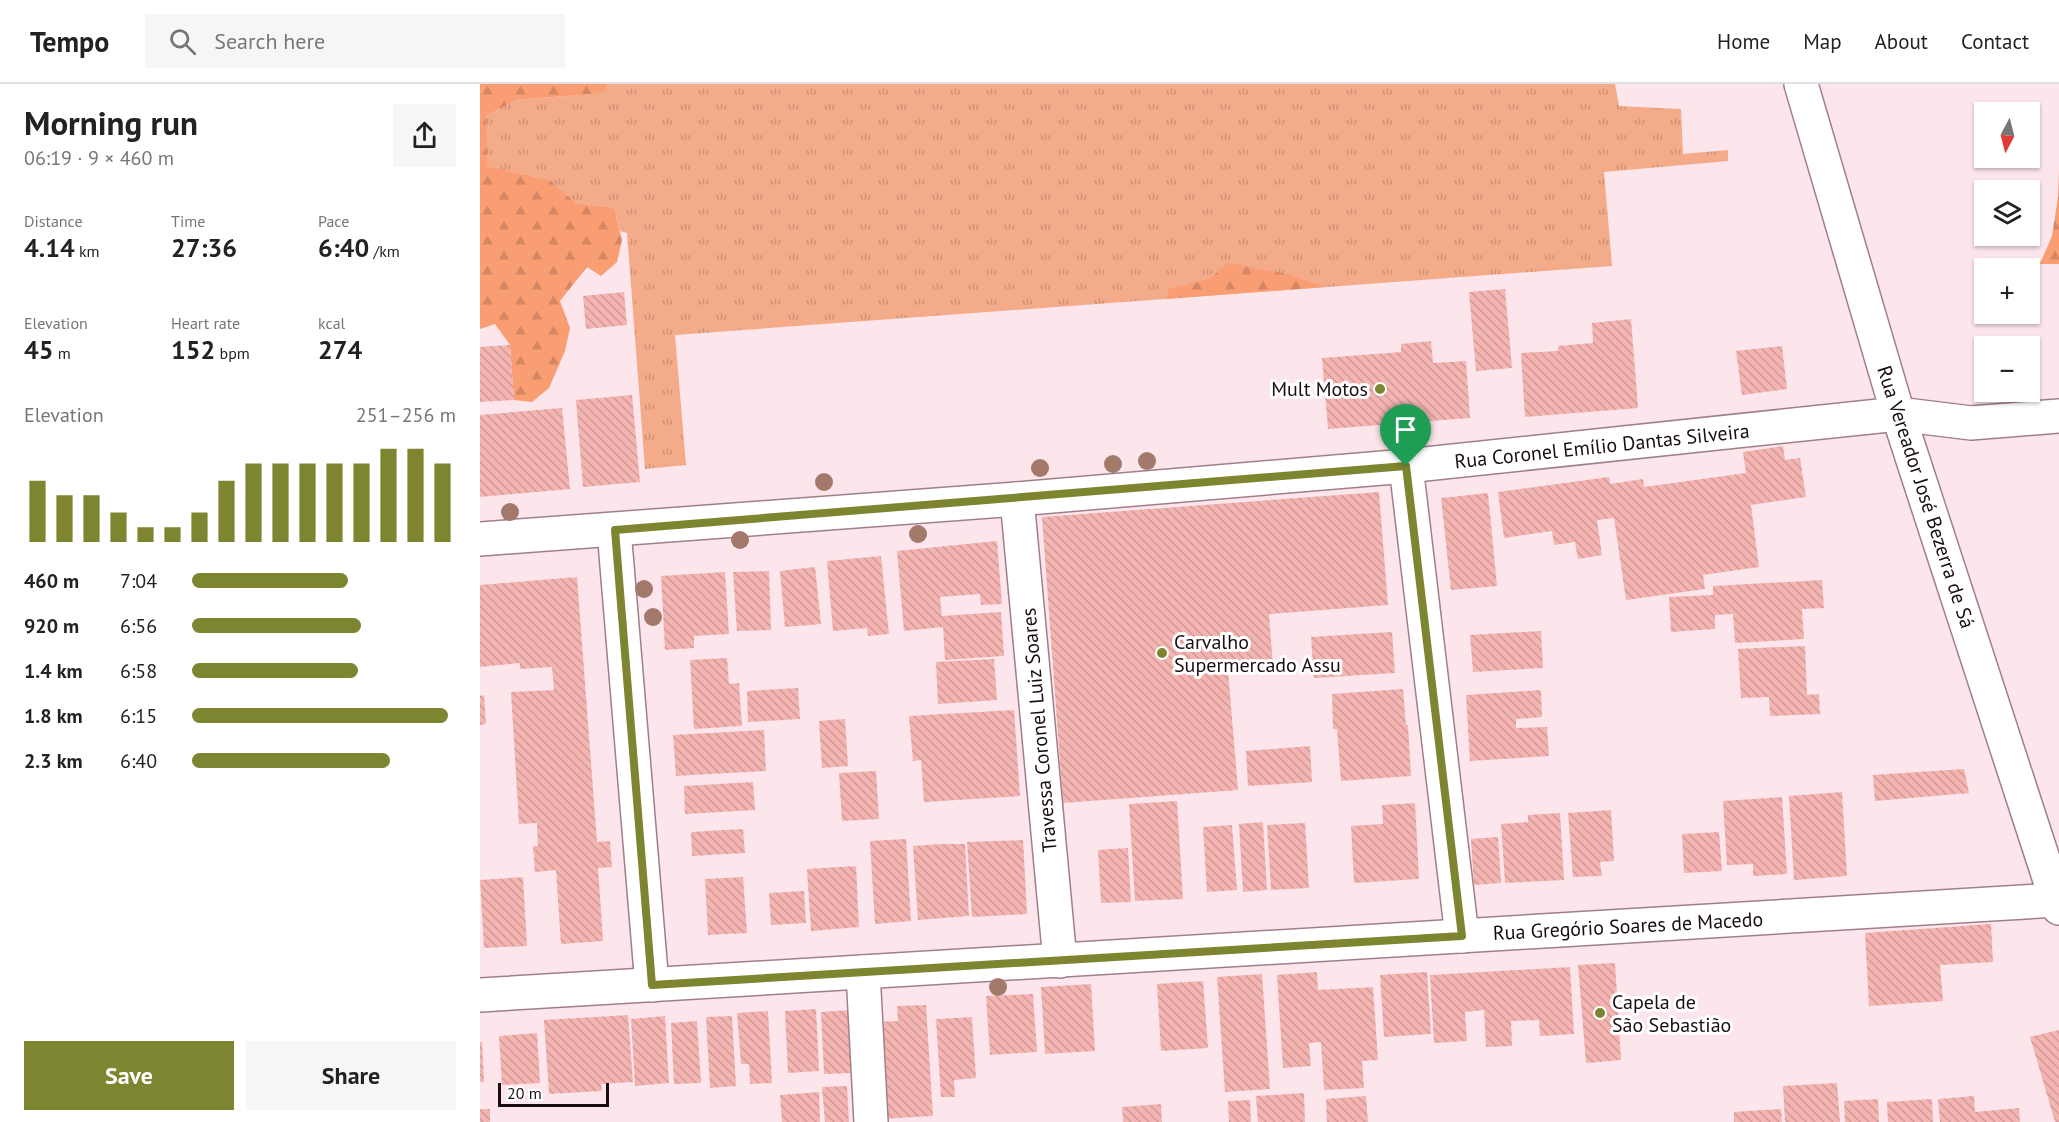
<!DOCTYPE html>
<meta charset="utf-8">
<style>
body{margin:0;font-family:"PT Sans",sans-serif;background:#f6f6f6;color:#222;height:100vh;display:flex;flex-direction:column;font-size:22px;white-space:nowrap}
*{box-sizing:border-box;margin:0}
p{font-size:20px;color:#767676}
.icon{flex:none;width:33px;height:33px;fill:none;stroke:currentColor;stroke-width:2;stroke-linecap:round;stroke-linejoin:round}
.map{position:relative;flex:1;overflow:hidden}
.details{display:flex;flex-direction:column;background:#fff;width:480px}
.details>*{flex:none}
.needle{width:39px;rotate:187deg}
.controls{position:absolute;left:1494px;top:18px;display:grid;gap:12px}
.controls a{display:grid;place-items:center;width:66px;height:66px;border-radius:0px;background:#fff;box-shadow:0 2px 4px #0004;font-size:30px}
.scale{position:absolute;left:18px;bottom:15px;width:111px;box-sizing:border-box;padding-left:6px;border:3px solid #190d11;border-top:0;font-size:16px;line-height:21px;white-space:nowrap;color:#190d11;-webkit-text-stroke:4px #fff;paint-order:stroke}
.pin{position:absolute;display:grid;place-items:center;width:51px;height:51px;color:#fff;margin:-62px -26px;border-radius:50% 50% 50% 0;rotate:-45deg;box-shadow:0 0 6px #0007}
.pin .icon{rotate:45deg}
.round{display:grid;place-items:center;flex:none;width:63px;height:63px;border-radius:0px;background:#f6f6f6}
.headline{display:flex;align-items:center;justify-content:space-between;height:102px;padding:0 24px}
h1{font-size:33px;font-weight:700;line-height:45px}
.metrics{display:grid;grid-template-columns:repeat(3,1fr);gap:9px;height:102px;padding:6px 24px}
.metrics div{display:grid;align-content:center}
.metrics b{font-size:26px;font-weight:700}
.metrics small{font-size:16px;font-weight:400}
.metrics p{font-size:16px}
.chart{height:168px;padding:12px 24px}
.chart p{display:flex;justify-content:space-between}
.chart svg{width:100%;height:108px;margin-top:6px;stroke:#7d8531;stroke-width:6}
.action{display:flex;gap:12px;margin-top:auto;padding:12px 24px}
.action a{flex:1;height:69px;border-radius:0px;background:#7d8531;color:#fff;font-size:24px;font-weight:700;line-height:69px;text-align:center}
.action a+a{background:#f6f6f6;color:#222}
ul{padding:0 24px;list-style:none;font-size:20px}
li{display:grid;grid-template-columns:96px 72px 1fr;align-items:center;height:45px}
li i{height:15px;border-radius:8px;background:#7d8531}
header{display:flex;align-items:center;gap:36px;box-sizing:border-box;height:84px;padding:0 30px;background:#fff;border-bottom:2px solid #e0e0e0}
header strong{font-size:28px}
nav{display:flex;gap:33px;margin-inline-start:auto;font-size:21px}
.search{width:420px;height:54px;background:#f6f6f6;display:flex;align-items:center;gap:15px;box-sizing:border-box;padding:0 21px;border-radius:0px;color:#767676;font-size:22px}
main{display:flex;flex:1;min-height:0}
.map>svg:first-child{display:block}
.grass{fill:url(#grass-tufts)}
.forest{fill:url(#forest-firs)}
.building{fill:url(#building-back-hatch)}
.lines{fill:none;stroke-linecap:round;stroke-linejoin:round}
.street-casing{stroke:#a17f89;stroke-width:36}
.street{stroke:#fff;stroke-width:33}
.tree{fill:#a2796a}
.route-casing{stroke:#fff;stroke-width:12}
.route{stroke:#7d8531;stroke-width:8}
.poi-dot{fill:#7d8531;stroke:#fff;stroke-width:2}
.labels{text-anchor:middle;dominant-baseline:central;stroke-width:6;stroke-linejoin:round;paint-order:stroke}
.poi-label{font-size:20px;fill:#190d11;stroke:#fff;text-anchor:start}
.street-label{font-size:20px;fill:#190d11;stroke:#fff}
</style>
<header>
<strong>Tempo</strong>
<div class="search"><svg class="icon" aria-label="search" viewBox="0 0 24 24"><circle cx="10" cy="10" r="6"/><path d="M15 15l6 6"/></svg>Search here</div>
<nav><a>Home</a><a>Map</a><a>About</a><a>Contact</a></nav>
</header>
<main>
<section class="details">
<div class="headline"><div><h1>Morning run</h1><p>06:19 · 9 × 460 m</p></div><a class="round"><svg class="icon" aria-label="share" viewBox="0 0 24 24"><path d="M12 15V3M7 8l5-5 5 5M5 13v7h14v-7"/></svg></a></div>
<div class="metrics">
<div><p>Distance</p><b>4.14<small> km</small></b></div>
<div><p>Time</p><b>27:36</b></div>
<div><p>Pace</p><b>6:40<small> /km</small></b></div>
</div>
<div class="metrics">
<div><p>Elevation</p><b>45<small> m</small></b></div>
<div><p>Heart rate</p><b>152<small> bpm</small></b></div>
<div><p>kcal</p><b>274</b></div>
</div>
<div class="chart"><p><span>Elevation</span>251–256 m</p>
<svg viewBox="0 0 160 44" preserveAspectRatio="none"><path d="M5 44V19M15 44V25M25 44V25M35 44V32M45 44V38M55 44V38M65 44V32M75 44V19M85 44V12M95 44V12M105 44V12M115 44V12M125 44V12M135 44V6M145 44V6M155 44V12"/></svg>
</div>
<ul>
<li><b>460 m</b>7:04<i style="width:59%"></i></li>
<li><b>920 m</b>6:56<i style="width:64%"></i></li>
<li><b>1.4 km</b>6:58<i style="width:63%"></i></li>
<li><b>1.8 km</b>6:15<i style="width:97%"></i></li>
<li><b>2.3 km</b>6:40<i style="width:75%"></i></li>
</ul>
<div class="action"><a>Save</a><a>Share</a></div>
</section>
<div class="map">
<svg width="1579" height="1038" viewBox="0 0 1579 1038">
<defs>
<pattern id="grass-tufts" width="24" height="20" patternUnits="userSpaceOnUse" patternTransform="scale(1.5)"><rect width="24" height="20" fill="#f3ab8a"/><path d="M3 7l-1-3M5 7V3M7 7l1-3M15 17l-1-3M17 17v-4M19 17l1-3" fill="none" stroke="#d09276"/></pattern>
<pattern id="forest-firs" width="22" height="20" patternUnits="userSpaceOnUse" patternTransform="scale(1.5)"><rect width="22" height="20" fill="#f99d73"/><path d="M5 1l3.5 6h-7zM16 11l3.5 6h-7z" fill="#d58662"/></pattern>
<pattern id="building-back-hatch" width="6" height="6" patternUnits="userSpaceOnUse" patternTransform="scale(1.5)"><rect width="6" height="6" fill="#f4b5b2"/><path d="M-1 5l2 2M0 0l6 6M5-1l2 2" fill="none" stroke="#d19a98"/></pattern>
</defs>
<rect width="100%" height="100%" fill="#fce5eb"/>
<!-- grass -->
<path class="grass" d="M128 0H1135L1139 22 1201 25 1203 70 1248 66V77L1124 88 1132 182 195 251 206 381 165 385 147 149 140 147 134 124 96 119 70 96 6 82V32L37 16 124 9Z"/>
<!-- forest -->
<g class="forest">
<path d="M0 0H128L124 9 37 16 6 32 7 82 70 96 96 119 134 124 142 156 137 178 121 192 107 183 80 217 90 244 85 267 69 304 52 318 34 316 30 261 15 240 0 245Z"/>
<path d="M1579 85V180H1560L1572 152 1578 113Z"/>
<path d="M748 179 807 190 845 203 686 215 689 205 729 195Z"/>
</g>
<!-- building -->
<g class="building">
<path d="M1025 205 1032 284 996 287 989 208Z"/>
<path d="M144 208 147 241 106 245 103 212Z"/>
<path d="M1151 235 1158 324 1045 333 1041 269 1078 267V262L1113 259 1112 239Z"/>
<path d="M951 257 953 279 986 277 990 334 848 345 842 274 921 268V260Z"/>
<path d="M30 261 34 316 0 318V263Z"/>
<path d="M1302 262 1307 305 1262 311 1256 267Z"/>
<path d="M152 311 160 398 103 403 96 316Z"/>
<path d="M82 324 90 405 0 413V331Z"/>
<path d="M1303 362 1305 376 1320 374 1326 413 1271 421 1279 483 1223 491 1225 505 1146 516 1134 434 1117 436 1122 471 1098 475 1095 458 1074 461 1072 447 1024 454 1018 408 1129 393 1130 400 1163 395 1164 403 1266 389 1263 368Z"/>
<path d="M899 408 908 521 789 530 793 583 748 586 758 706 583 719 562 433Z"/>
<path d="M1008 409 1017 502 971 506 961 414Z"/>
<path d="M517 457 522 520 501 521 500 510 460 513 462 532 521 528 524 572 465 576 463 543 424 547 417 467Z"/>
<path d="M401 472 409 550 388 552 387 544 353 547 347 477Z"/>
<path d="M335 483 341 540 305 543 300 487Z"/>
<path d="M289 487 291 546 257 547 253 488Z"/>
<path d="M245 488 249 550 214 552V564L185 566 181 492Z"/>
<path d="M97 493 117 758 130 757 132 783 118 784 123 857 81 860 76 786 55 788 53 762H58L57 739 39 740 31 608 74 606 72 583 40 585V579L0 583V501Z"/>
<path d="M1342 496 1344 524 1322 525 1324 555 1255 559 1253 530 1235 531V545L1191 548 1189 513 1233 511V502Z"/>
<path d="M1061 547 1063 584 993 588 990 551Z"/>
<path d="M912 548 915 589 834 594 831 553Z"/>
<path d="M1325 562 1327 611 1339 610 1340 630 1290 632 1289 613 1261 614 1258 565Z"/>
<path d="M247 574 249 600 259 599 262 642 214 645 210 576Z"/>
<path d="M514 575 517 616 458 620 456 578Z"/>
<path d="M318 604 320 635 268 638 267 607Z"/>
<path d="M923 605 926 641H928L931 692 861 697 857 645H853L852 610Z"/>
<path d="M1061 606 1062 633 1036 635V644L1067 643 1069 672 990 677 986 611Z"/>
<path d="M4 611 6 640 0 641V612Z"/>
<path d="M534 626 540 712 444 718 441 676 433 677 429 632Z"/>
<path d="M365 635 368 682 342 684 339 637Z"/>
<path d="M284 646 286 687 196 692 193 651Z"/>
<path d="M830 662 832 698 768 702 766 667Z"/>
<path d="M1484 685 1489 709 1395 717 1393 691Z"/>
<path d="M396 687 399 735 362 737 359 689Z"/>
<path d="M273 698 275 726 205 730 204 702Z"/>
<path d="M1362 708 1367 792 1314 796 1309 712Z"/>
<path d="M1302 713 1307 790 1273 792V780L1247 781 1243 717Z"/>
<path d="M697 717 703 815 655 817 649 720Z"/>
<path d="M935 719 939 795 874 799 871 742 903 740 902 721Z"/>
<path d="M1131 726 1134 777 1120 778 1122 792 1093 793 1088 729Z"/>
<path d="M1080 729 1084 796 1025 799 1021 740 1048 738V731Z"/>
<path d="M783 738 787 806 763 808 759 740Z"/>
<path d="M825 739 829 804 791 806 787 741Z"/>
<path d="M752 741 757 806 727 808 723 743Z"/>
<path d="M263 745 265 769 212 772 211 748Z"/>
<path d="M1239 748 1242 787 1204 789 1202 750Z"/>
<path d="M1018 753 1021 799 994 801 991 755Z"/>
<path d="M426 755 431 837 395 840 390 757Z"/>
<path d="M543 756 547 830 492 833 487 758Z"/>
<path d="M462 760H485L489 832 438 836 433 762Z"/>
<path d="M648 764 651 818 621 819 618 766Z"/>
<path d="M376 782 379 843 331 847 327 785Z"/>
<path d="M43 793 47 862 4 864 0 796Z"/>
<path d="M263 793 267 849 228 851 225 795Z"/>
<path d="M324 807 326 839 291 841 289 809Z"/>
<path d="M1511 840 1513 878 1460 881 1463 917 1389 922 1385 849Z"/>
<path d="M1135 879 1141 976 1106 979 1098 881Z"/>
<path d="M1090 883 1094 950 1060 952 1059 936 1031 937 1032 962 1006 963 1004 926 985 928 987 957 954 959 950 891Z"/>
<path d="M837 888 838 906 893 903 898 976 882 977 884 1004 844 1006 841 958 829 959 831 982 803 984 797 891Z"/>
<path d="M947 888 951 950 904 953 900 891Z"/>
<path d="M782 890 790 1005 745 1008 737 893Z"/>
<path d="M723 897 728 964 681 967 677 900Z"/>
<path d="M611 900 615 967 565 970 561 903Z"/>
<path d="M553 910 557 968 510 971 506 912Z"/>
<path d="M446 921 453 1032 399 1035 393 938 418 937 417 922Z"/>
<path d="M336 925 339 987 308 989 305 927Z"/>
<path d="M370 926 374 989 344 990 341 928Z"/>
<path d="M288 927 292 999 270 1000 269 980H261L257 929Z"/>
<path d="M148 931 153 998 121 1000 122 1007 69 1010 64 936Z"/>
<path d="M185 932 189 999 155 1002 151 935Z"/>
<path d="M252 932 256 1002 230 1004 226 933Z"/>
<path d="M492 933 496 994 474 996 475 1013H461L456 935Z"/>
<path d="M217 937 221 999 194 1000 191 939Z"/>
<path d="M1579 946V1038H1575L1550 953Z"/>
<path d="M57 949 60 999 22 1001 19 952Z"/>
<path d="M0 958H2L4 998H0Z"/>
<path d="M1357 999 1360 1038H1305L1303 1002Z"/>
<path d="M367 1002 369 1038H345L342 1003Z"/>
<path d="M339 1008 340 1038H302L300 1011Z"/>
<path d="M824 1009 825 1038H778L776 1012Z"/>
<path d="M886 1012 888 1038H847L846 1015Z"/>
<path d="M1494 1012 1495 1028 1539 1024 1540 1038H1460L1458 1015Z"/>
<path d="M1398 1015 1399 1038H1365L1364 1017Z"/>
<path d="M1452 1015 1453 1038H1408L1407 1018Z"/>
<path d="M770 1016 771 1038H749L748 1017Z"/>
<path d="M681 1020 682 1038H643L642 1023Z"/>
<rect x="0" y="1025" width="10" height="13"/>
<path d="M1301 1025 1302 1038H1254V1028Z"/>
</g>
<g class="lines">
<!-- street casing -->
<g class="street-casing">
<g id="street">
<path d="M1321 0 1418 330 1579 824"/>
<path d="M926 382 982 852"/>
<path d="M537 415 580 877"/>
<path d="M134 446 172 901"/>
<path d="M0 455 537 415 926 382 1418 330 1491 339 1579 332"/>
<path d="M383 888 391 1038"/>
<path d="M0 911 1577 816"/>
</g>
</g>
<!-- street -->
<use href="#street" class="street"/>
</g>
<!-- trees -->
<g class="tree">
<circle cx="667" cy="377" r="9"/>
<circle cx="633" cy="380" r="9"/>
<circle cx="560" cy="384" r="9"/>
<circle cx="344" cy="398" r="9"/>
<circle cx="30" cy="428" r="9"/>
<circle cx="438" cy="450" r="9"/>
<circle cx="260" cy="456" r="9"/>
<circle cx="164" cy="505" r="9"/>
<circle cx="173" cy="533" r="9"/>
<circle cx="518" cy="903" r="9"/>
</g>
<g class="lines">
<!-- route casing -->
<g class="route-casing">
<path id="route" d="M926 382 982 852 172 901 135 446Z"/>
</g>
<!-- route -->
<use href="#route" class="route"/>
</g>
<!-- markers -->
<g class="poi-dot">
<circle cx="900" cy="305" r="6"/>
<circle cx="682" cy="569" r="6"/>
<circle cx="1120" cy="929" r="6"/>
</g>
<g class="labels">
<!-- poi labels -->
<g class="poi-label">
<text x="888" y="305" text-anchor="end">Mult Motos</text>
<text x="694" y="558">Carvalho<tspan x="694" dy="23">Supermercado Assu</tspan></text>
<text x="1132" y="918">Capela de<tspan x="1132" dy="23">São Sebastião</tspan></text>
</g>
<!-- street labels -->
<g class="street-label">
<text transform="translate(1122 362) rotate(-6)">Rua Coronel Emílio Dantas Silveira</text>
<text transform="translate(1446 413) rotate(72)">Rua Vereador José Bezerra de Sá</text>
<text transform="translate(559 646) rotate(-95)">Travessa Coronel Luiz Soares</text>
<text transform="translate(1148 842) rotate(-3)">Rua Gregório Soares de Macedo</text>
</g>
</g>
</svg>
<div class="controls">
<a><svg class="needle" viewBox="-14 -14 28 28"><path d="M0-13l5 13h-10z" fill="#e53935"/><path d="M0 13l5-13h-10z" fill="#767676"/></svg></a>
<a><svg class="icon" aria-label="layers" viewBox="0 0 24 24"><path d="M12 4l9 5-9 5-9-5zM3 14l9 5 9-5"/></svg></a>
<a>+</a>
<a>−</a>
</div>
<div class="scale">20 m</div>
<div class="pin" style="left:926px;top:382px;background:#1e9e55"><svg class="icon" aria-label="arrive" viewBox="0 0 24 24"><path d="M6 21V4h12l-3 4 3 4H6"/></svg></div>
</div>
</main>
